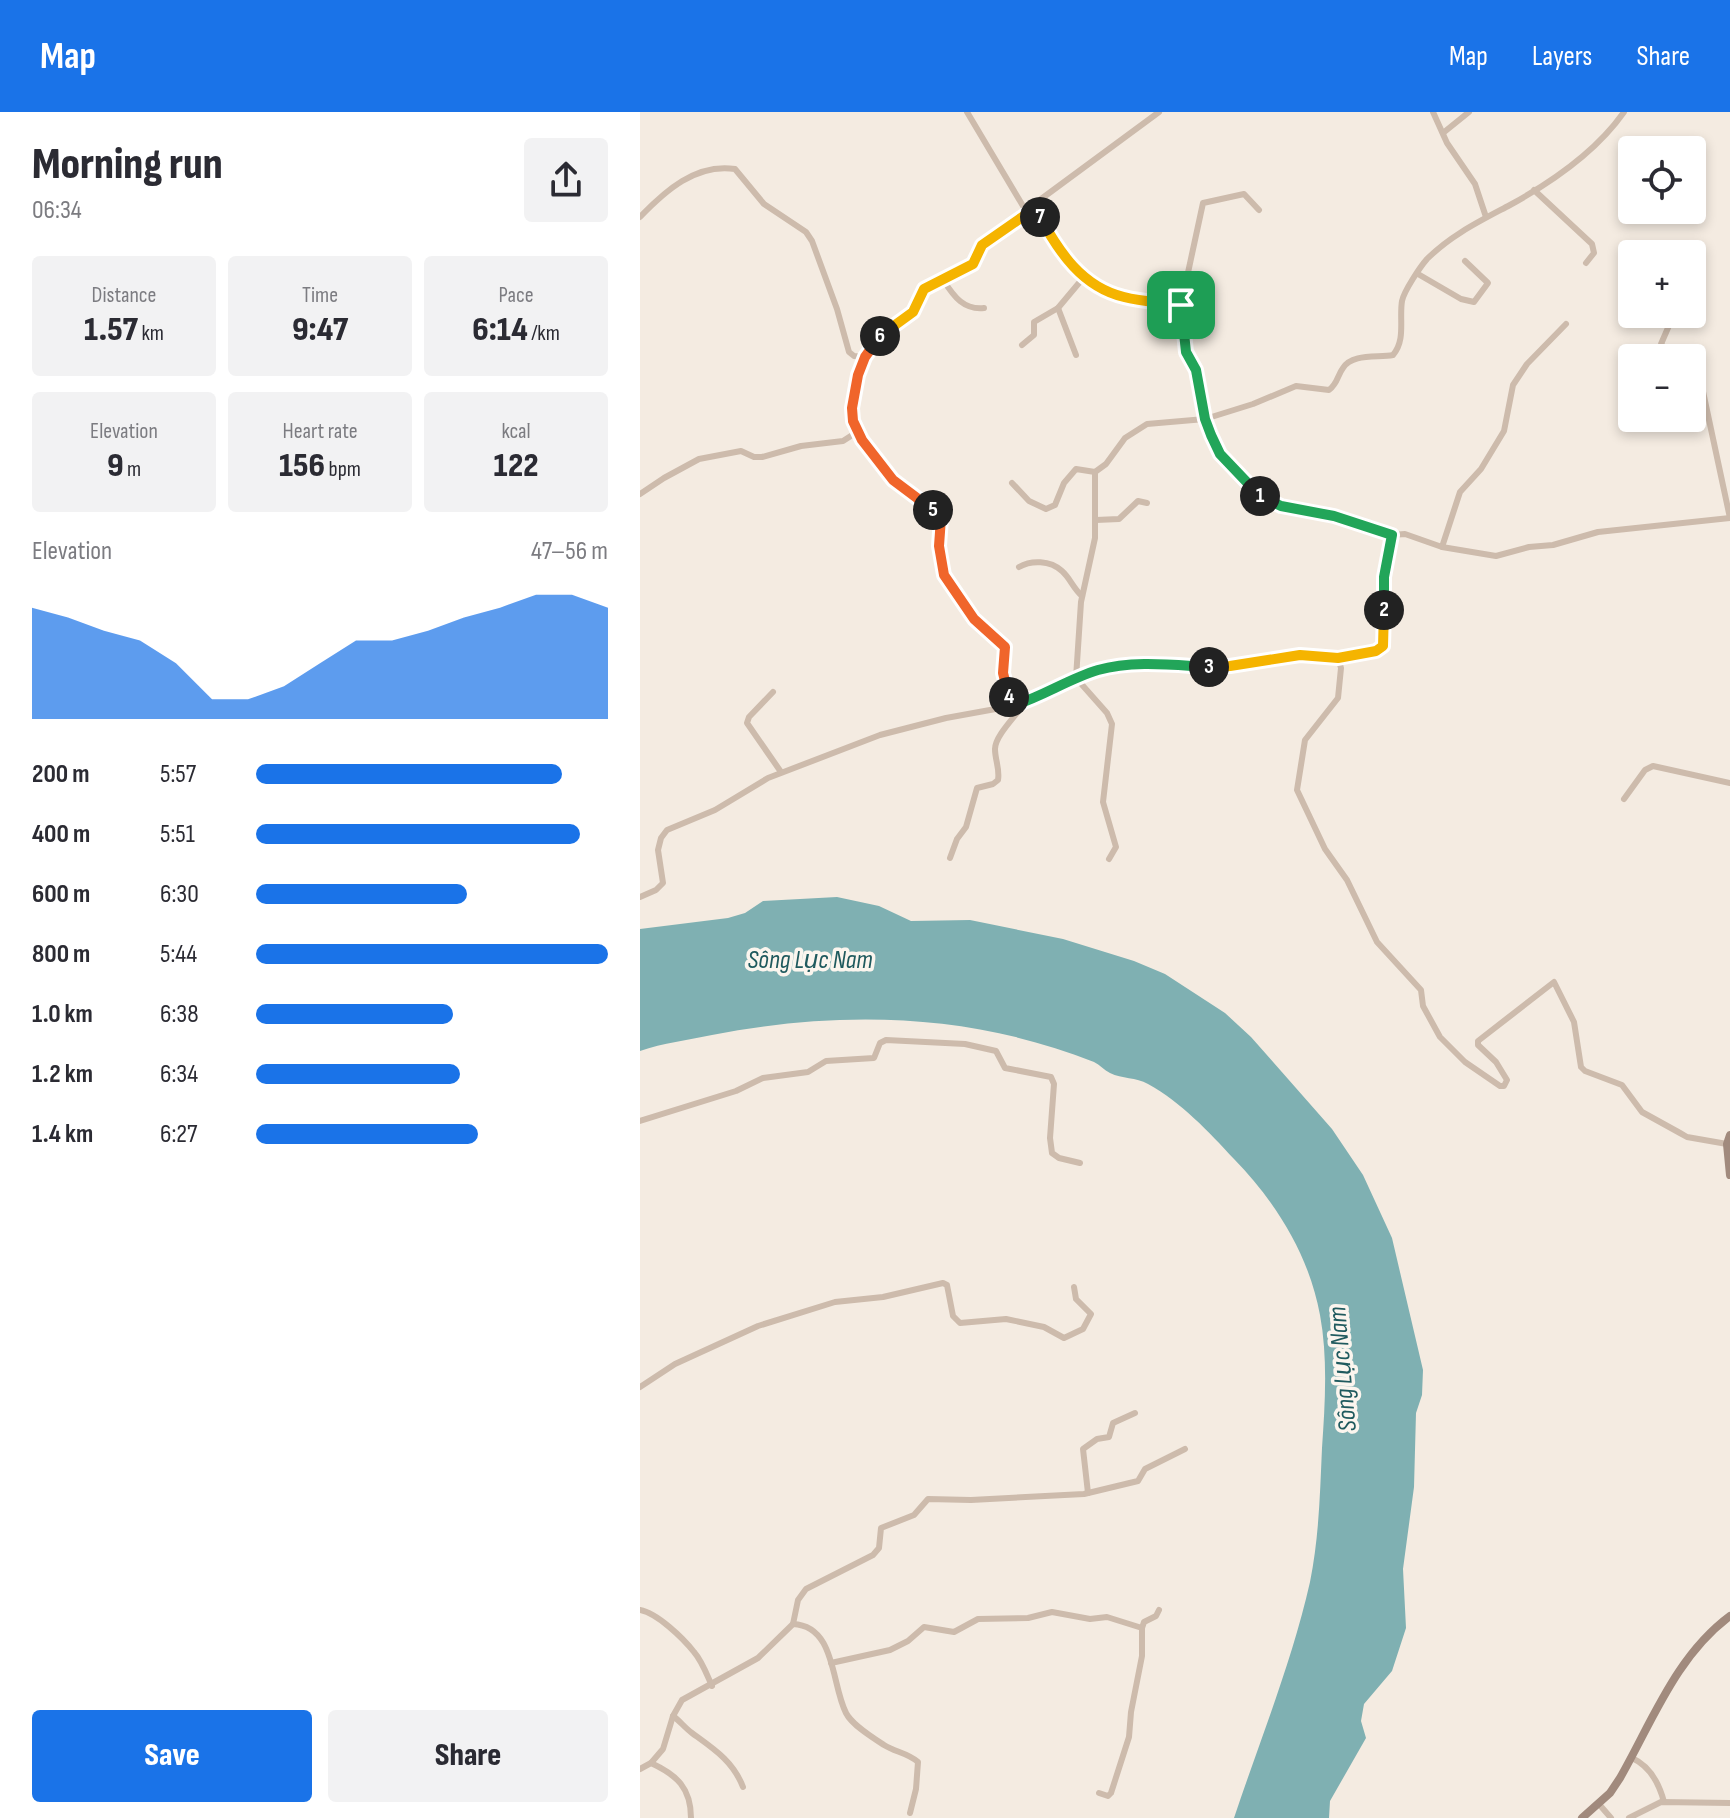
<!DOCTYPE html>
<meta charset="utf-8">
<style>
body{margin:0;font-family:"Sofia Sans Condensed",sans-serif;background:#f2f2f3;color:#2b2b33;height:100vh;display:flex;flex-direction:column;font-size:30px;white-space:nowrap}
*{box-sizing:border-box;margin:0}
p{font-size:26px;color:#7c7c81}
.icon{flex:none;width:44px;height:44px;fill:none;stroke:currentColor;stroke-width:2;stroke-linecap:round;stroke-linejoin:round}
.map{position:relative;flex:1;overflow:hidden}
.side{display:flex;flex-direction:column;background:#fff;width:640px}
.side>*{flex:none}
.tools{position:absolute;left:978px;top:24px;display:grid;gap:16px}
.tools a{display:grid;place-items:center;width:88px;height:88px;border-radius:8px;background:#fff;box-shadow:0 4px 12px #0003;font-size:40px}
.pin{position:absolute;display:grid;place-items:center;width:68px;height:68px;color:#fff;margin:-34px;border-radius:16px;box-shadow:0 4px 12px #0006}
.km{position:absolute;width:40px;height:40px;margin:-20px;border-radius:50%;background:#222;color:#fff;font-size:22px;line-height:40px;text-align:center}
.round{display:grid;place-items:center;flex:none;width:84px;height:84px;border-radius:8px;background:#f2f2f3}
.headline{display:flex;align-items:center;justify-content:space-between;height:136px;padding:0 32px}
h1{font-size:44px;font-weight:800;line-height:60px}
.metrics{display:grid;grid-template-columns:repeat(3,1fr);gap:12px;height:136px;padding:8px 32px}
.metrics div{display:grid;align-content:center;border-radius:8px;background:#f2f2f3;text-align:center}
.metrics b{font-size:34px;font-weight:800}
.metrics small{font-size:22px;font-weight:400}
.metrics p{font-size:22px}
.chart{height:224px;padding:16px 32px}
.chart p{display:flex;justify-content:space-between}
.chart svg{width:100%;height:144px;margin-top:8px;fill:#1a73e8;opacity:.7}
.primary-button{display:flex;gap:16px;margin-top:auto;padding:16px 32px}
.primary-button a{flex:1;height:92px;border-radius:8px;background:#1a73e8;color:#fff;font-size:32px;font-weight:800;line-height:92px;text-align:center}
.primary-button a+a{background:#f2f2f3;color:#2b2b33}
ul{padding:0 32px;list-style:none;font-size:26px}
li{display:grid;grid-template-columns:128px 96px 1fr;align-items:center;height:60px}
li i{height:20px;border-radius:10px;background:#1a73e8}
header{display:flex;align-items:center;gap:48px;box-sizing:border-box;height:112px;padding:0 40px;background:#1a73e8;color:#fff}
header strong{font-size:38px}
nav{display:flex;gap:44px;margin-inline-start:auto;font-size:28px}
main{display:flex;flex:1;min-height:0}
.map>svg:first-child{display:block}
.water{fill:#7fb0b2}
.lines{fill:none;stroke-linecap:round;stroke-linejoin:round}
.street{stroke:#cdbbac;stroke-width:6}
.secondary{stroke:#a18a7d;stroke-width:8}
.split-1-casing{stroke:#fff;stroke-width:16}
.split-2-casing{stroke:#fff;stroke-width:16}
.split-3-casing{stroke:#fff;stroke-width:16}
.split-4-casing{stroke:#fff;stroke-width:16}
.split-5-casing{stroke:#fff;stroke-width:16}
.split-6-casing{stroke:#fff;stroke-width:16}
.split-7-casing{stroke:#fff;stroke-width:16}
.split-8-casing{stroke:#fff;stroke-width:16}
.split-1{stroke:#22a559;stroke-width:10}
.split-2{stroke:#22a559;stroke-width:10}
.split-3{stroke:#f5b400;stroke-width:10}
.split-4{stroke:#22a559;stroke-width:10}
.split-5{stroke:#f0652b;stroke-width:10}
.split-6{stroke:#f0652b;stroke-width:10}
.split-7{stroke:#f5b400;stroke-width:10}
.split-8{stroke:#f5b400;stroke-width:10}
.labels{text-anchor:middle;dominant-baseline:central;stroke-width:7;stroke-linejoin:round;paint-order:stroke}
.water-label{font-size:26px;font-style:italic;fill:#1f5a5e;stroke:#fbf5ee}
</style>
<header>
<strong>Map</strong>
<nav><a>Map</a><a>Layers</a><a>Share</a></nav>
</header>
<main>
<section class="side">
<div class="headline"><div><h1>Morning run</h1><p>06:34</p></div><a class="round"><svg class="icon" aria-label="share" viewBox="0 0 24 24"><path d="M12 15V3M7 8l5-5 5 5M5 13v7h14v-7"/></svg></a></div>
<div class="metrics">
<div><p>Distance</p><b>1.57<small> km</small></b></div>
<div><p>Time</p><b>9:47</b></div>
<div><p>Pace</p><b>6:14<small> /km</small></b></div>
</div>
<div class="metrics">
<div><p>Elevation</p><b>9<small> m</small></b></div>
<div><p>Heart rate</p><b>156<small> bpm</small></b></div>
<div><p>kcal</p><b>122</b></div>
</div>
<div class="chart"><p><span>Elevation</span>47–56 m</p>
<svg viewBox="0 0 160 44" preserveAspectRatio="none"><path d="M0 44V10L10 13L20 17L30 20L40 27L50 38L60 38L70 34L80 27L90 20L100 20L110 17L120 13L130 10L140 6L150 6L160 10V44z"/></svg>
</div>
<ul>
<li><b>200 m</b>5:57<i style="width:87%"></i></li>
<li><b>400 m</b>5:51<i style="width:92%"></i></li>
<li><b>600 m</b>6:30<i style="width:60%"></i></li>
<li><b>800 m</b>5:44<i style="width:100%"></i></li>
<li><b>1.0 km</b>6:38<i style="width:56%"></i></li>
<li><b>1.2 km</b>6:34<i style="width:58%"></i></li>
<li><b>1.4 km</b>6:27<i style="width:63%"></i></li>
</ul>
<div class="primary-button"><a>Save</a><a>Share</a></div>
</section>
<div class="map">
<svg width="1090" height="1706" viewBox="0 0 1090 1706">
<rect width="100%" height="100%" fill="#f4ebe1"/>
<!-- water -->
<path class="water" d="M197 785 239 794 271 809 330 808 423 827 494 849 525 862 585 901 611 925 692 1017 723 1063 752 1126 783 1258 782 1283 776 1301 774 1375 763 1457 766 1516 752 1559 724 1592 721 1609 726 1626 690 1689 689 1706H594C620 1628 652 1550 670 1470 679 1426 680 1381 682 1336 685 1293 688 1246 680 1203 669 1143 636 1090 594 1047 569 1020 541 990 508 972 496 965 482 967 470 961 464 958 460 953 454 950 331 901 201 898 72 923 48 928 23 931 0 939V817L88 806 105 801 123 789Z"/>
<g class="lines">
<!-- street -->
<g class="street">
<path d="M327 0 383 94 399 102 417 136 431 154 466 179 485 186 541 193 546 240 558 264 565 307 575 332 585 347 629 390 694 404 752 423"/>
<path d="M793 0 807 31 835 72 846 105"/>
<path d="M803 21 829 0"/>
<path d="M894 78 952 132 954 141 946 151"/>
<path d="M0 105C25 79 56 51 95 57L124 92 166 120 172 129 197 197 209 240 214 244 225 245"/>
<path d="M778 162 821 187 834 190 848 171 825 149"/>
<path d="M304 169C314 185 324 198 344 196"/>
<path d="M541 193 563 91 604 82 619 98"/>
<path d="M418 196 436 243"/>
<path d="M1034 202 1021 232 1035 246"/>
<path d="M382 233 394 223V210L418 196 444 165"/>
<path d="M1052 260 1062 275 1090 406"/>
<path d="M372 371 389 389 406 397 415 393 424 371 436 357 455 360"/>
<path d="M0 382 24 366 59 347 101 339 114 345H122L161 334 203 329 217 320"/>
<path d="M456 408 479 407 498 389 507 391"/>
<path d="M802 435 820 380 841 357 864 319 873 273 887 252 926 212"/>
<path d="M379 455C391 448 410 448 422 459 430 466 433 476 442 484"/>
<path d="M698 546 701 556 698 586 665 628 657 678 685 737 707 768 737 830 781 878 783 894 800 925 825 950 860 974H864L867 968 856 950 838 933V929L914 870 934 910 941 955 945 959 982 973 1002 1000 1040 1021 1047 1025 1087 1032"/>
<path d="M133 580 109 605 107 611 141 660"/>
<path d="M372 594 363 561 365 535 334 507 304 463 299 434 301 406 253 368 220 325 213 309 212 296 218 263 232 234 246 217 273 200 284 177 333 152 342 133 391 99 397 90 519 0"/>
<path d="M984 687 1005 658 1013 654 1090 671"/>
<path d="M310 746 317 727 326 715 337 676 353 672 358 668C360 657 355 648 355 637 355 623 378 602 386 589"/>
<path d="M469 747 476 735 463 690 472 612 467 601 436 566 441 490 455 426V360L466 352 485 326 507 312 565 307 613 292 656 274 689 278C698 271 697 264 703 256 712 241 738 246 753 243 766 228 759 207 762 189 764 179 780 155 787 147 811 123 840 109 870 93 912 70 956 40 984 0"/>
<path d="M0 785 16 778 23 771 18 738 21 726 27 718 75 698 128 666 240 623 306 606 372 594 436 566 467 556 528 552 590 554 660 543 698 546 736 539 741 537 744 530V465L752 423 765 422 802 435 856 444 889 435 913 433 958 420 1090 406"/>
<path d="M0 1009 96 979 123 966 168 960 186 949 234 946 240 931 246 928 325 932 356 939 365 956 411 965 414 972 410 1026 412 1041 419 1046 440 1051"/>
<path d="M0 1275 35 1252 118 1214 195 1190 243 1185 303 1171 307 1173 313 1204 320 1211 366 1207 404 1215 424 1226 443 1217 451 1202 436 1187 434 1175"/>
<path d="M448 1381 443 1337 457 1327 469 1325 473 1311 495 1301"/>
<path d="M0 1498C17 1501 43 1526 54 1540 62 1549 67 1563 72 1574"/>
<path d="M153 1512C196 1514 191 1572 206 1601 212 1613 233 1626 244 1633 255 1640 268 1641 278 1650L276 1677 270 1701"/>
<path d="M191 1551 250 1538 268 1529 284 1515 314 1520 338 1507 388 1506 412 1500 450 1507 467 1505 502 1516"/>
<path d="M33 1604C40 1609 45 1616 52 1621 74 1637 93 1649 103 1675"/>
<path d="M992 1646C1010 1654 1019 1671 1024 1690"/>
<path d="M11 1651 23 1637 33 1604 42 1588 118 1546 153 1512 158 1488 166 1477 233 1443 239 1436 241 1416 274 1403 288 1387 331 1388 444 1382 498 1369 505 1357 545 1337"/>
<path d="M0 1657 11 1651C37 1663 51 1676 51 1706"/>
<path d="M459 1681 468 1684 471 1681 489 1625 491 1600 502 1544V1516L504 1510 516 1504 519 1498"/>
<path d="M958 1691 971 1706"/>
<path d="M989 1706 1021 1690 1090 1691"/>
</g>
<!-- secondary -->
<g class="secondary">
<path d="M1090 1023 1087 1032 1090 1063"/>
<path d="M942 1706 970 1681 980 1666C1012 1610 1036 1544 1090 1504"/>
</g>
</g>
<g class="lines">
<!-- split-1 casing -->
<g class="split-1-casing">
<path id="split-1" d="M541 193 546 240 556 258 565 307 571 323 580 342 620 384"/>
</g>
<!-- split-2 casing -->
<g class="split-2-casing">
<path id="split-2" d="M620 384 641 394 694 404 752 423 744 465V498"/>
</g>
<!-- split-3 casing -->
<g class="split-3-casing">
<path id="split-3" d="M569 555 590 554 660 543 698 546 736 539 743 534 744 498"/>
</g>
<!-- split-4 casing -->
<g class="split-4-casing">
<path id="split-4" d="M369 585 372 594C402 585 428 567 458 558 493 548 533 553 569 555"/>
</g>
<!-- split-5 casing -->
<g class="split-5-casing">
<path id="split-5" d="M293 398 301 406 299 434 304 463 334 507 365 535 363 561 369 585"/>
</g>
<!-- split-6 casing -->
<g class="split-6-casing">
<path id="split-6" d="M240 224 225 245 218 263 212 296 213 309 222 328 253 368 293 398"/>
</g>
<!-- split-7 casing -->
<g class="split-7-casing">
<path id="split-7" d="M240 224 273 200 284 177 333 152 342 133 391 99 400 105"/>
</g>
<!-- split-8 casing -->
<g class="split-8-casing">
<path id="split-8" d="M400 105C419 140 442 175 484 185 502 190 522 190 541 193"/>
</g>
<!-- split-1 -->
<use href="#split-1" class="split-1"/>
<!-- split-2 -->
<use href="#split-2" class="split-2"/>
<!-- split-3 -->
<use href="#split-3" class="split-3"/>
<!-- split-4 -->
<use href="#split-4" class="split-4"/>
<!-- split-5 -->
<use href="#split-5" class="split-5"/>
<!-- split-6 -->
<use href="#split-6" class="split-6"/>
<!-- split-7 -->
<use href="#split-7" class="split-7"/>
<!-- split-8 -->
<use href="#split-8" class="split-8"/>
</g>
<g class="labels">
<!-- water labels -->
<g class="water-label">
<text x="170" y="848">Sông Lục Nam</text>
<text transform="translate(703 1257) rotate(-95)">Sông Lục Nam</text>
</g>
</g>
</svg>
<div class="tools">
<a><svg class="icon" aria-label="locate" viewBox="0 0 24 24"><circle cx="12" cy="12" r="6"/><path d="M12 2v4M12 18v4M2 12h4M18 12h4"/></svg></a>
<a>+</a>
<a>−</a>
</div>
<div class="pin" style="left:541px;top:193px;background:#1e9e55"><svg class="icon" aria-label="arrive" viewBox="0 0 24 24"><path d="M6 21V4h12l-3 4 3 4H6"/></svg></div>
<b class="km" style="left:620px;top:384px">1</b>
<b class="km" style="left:744px;top:498px">2</b>
<b class="km" style="left:569px;top:555px">3</b>
<b class="km" style="left:369px;top:585px">4</b>
<b class="km" style="left:293px;top:398px">5</b>
<b class="km" style="left:240px;top:224px">6</b>
<b class="km" style="left:400px;top:105px">7</b>
</div>
</main>
